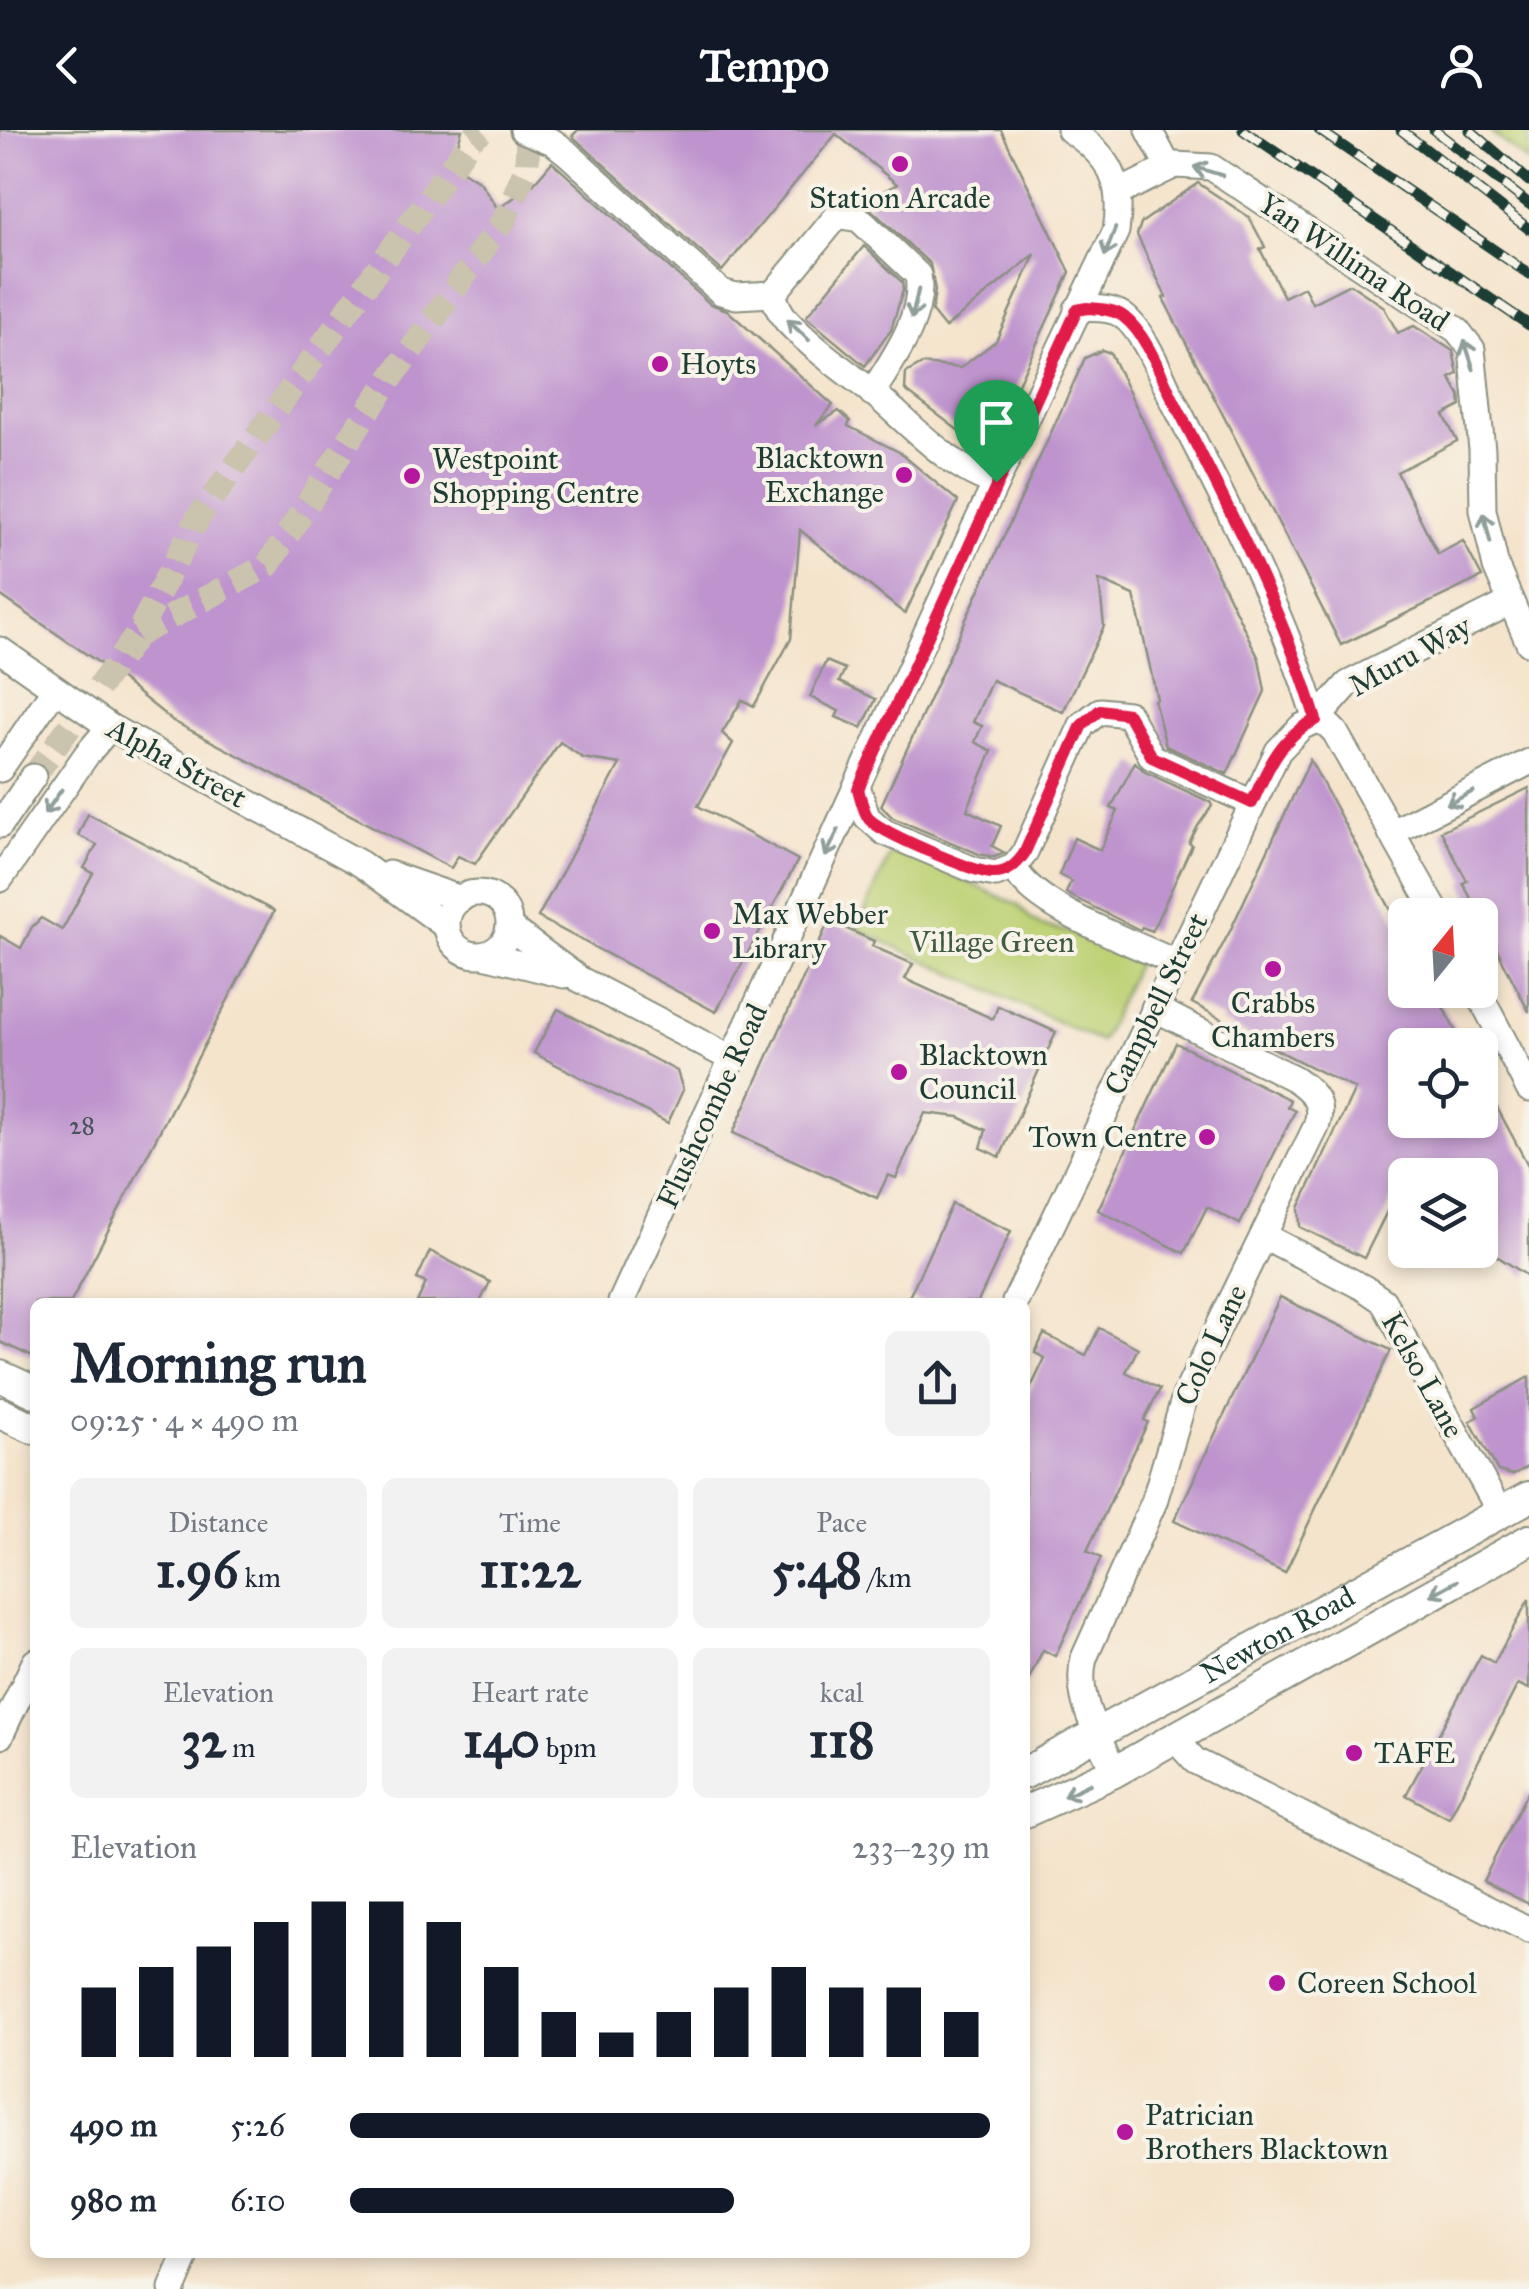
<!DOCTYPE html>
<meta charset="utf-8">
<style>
body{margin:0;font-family:"IM FELL Great Primer",serif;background:#f2f2f3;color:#1f2937;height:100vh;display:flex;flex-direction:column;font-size:38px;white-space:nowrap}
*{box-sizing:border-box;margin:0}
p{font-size:32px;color:#747a83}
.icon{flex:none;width:55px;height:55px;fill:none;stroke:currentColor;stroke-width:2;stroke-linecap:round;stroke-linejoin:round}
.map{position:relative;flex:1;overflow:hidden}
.side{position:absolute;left:30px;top:1168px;width:1000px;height:960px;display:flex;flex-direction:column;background:#fff;border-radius:15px;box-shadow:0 5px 15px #0003}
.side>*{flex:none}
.needle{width:65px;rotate:18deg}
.fabs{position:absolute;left:1388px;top:768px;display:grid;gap:20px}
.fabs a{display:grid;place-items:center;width:110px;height:110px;border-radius:15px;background:#fff;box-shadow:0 5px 15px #0003;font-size:50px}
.pin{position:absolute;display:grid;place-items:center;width:85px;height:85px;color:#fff;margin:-102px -42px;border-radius:50% 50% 50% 0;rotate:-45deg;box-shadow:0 0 10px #0007}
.pin .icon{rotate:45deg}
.round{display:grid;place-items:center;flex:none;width:105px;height:105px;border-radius:15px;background:#f2f2f3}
.overview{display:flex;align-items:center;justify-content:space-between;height:170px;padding:0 40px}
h1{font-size:55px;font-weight:800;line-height:75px}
.stats{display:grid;grid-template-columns:repeat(3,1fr);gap:15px;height:170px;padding:10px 40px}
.stats div{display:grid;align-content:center;border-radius:15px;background:#f2f2f3;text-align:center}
.stats b{font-size:50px;font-weight:800}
.stats small{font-size:28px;font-weight:400}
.stats p{font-size:28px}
.chart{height:280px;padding:20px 40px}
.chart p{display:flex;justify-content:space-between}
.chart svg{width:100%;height:180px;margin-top:10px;stroke:#111827;stroke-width:6}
ul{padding:0 40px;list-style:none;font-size:32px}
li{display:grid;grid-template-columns:160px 120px 1fr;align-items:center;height:75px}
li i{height:25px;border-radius:12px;background:#111827}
header{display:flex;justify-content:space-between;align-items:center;height:130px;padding:0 40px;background:#111827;color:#fff;font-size:45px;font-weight:800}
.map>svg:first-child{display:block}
.green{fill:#bdd174;stroke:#6e8754;stroke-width:2.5}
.building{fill:#be93ce}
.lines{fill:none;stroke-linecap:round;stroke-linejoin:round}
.minor-tunnel{stroke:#cac3ae;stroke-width:25;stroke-dasharray:25 12;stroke-linecap:butt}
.minor-casing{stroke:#8a9080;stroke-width:29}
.major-casing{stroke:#8a9080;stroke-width:34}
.minor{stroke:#fff;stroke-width:25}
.major{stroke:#fff;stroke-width:30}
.rail-casing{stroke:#1f3d34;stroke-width:11}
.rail{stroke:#f7f3e8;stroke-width:8;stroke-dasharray:22;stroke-linecap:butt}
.oneway{stroke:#8f9e9a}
.route-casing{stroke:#fff;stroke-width:20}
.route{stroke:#e11d48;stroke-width:12}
.poi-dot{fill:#b5179e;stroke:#f7f3e8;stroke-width:4}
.labels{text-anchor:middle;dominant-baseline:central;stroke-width:8;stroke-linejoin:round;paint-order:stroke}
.number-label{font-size:25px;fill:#47525a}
.poi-label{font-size:30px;fill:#1f3d34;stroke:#f7f3e8;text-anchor:start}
.street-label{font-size:30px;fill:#1f3d34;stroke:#f7f3e8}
.park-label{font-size:30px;fill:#3f5b41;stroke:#f7f3e8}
</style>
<header><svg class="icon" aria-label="back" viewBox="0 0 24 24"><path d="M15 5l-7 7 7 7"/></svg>Tempo<svg class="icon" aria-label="person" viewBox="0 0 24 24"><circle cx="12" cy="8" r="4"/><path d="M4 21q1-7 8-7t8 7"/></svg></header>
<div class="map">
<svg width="1529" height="2159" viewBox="0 0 1529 2159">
<rect width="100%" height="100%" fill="#f7f3e8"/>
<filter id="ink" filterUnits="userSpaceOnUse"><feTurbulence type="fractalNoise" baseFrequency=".01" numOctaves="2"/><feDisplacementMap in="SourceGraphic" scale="20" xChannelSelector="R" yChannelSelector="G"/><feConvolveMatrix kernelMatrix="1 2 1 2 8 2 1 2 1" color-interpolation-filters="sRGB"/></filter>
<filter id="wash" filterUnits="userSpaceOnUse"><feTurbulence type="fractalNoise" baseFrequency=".0048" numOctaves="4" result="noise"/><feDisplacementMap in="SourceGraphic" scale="40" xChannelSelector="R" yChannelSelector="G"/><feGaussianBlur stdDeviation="2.25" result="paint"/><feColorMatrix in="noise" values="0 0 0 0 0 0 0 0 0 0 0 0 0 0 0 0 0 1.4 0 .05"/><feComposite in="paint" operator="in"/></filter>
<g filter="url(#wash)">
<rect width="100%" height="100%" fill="#f5e4cc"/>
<!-- green -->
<g class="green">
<path d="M1489 0H1529V33L1492 3Z"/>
<path d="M891 723 924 732 1018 775 1032 790 1042 796 1083 805 1137 833 1101 912 857 799Z"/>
</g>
<g id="blocks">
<!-- building -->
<g class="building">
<path d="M0 0H462L452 34 480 52 498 79 533 54 552 32 710 174 727 180 833 275 816 295 839 281 850 291 848 296 899 322 958 371 905 484 800 400 791 509 754 576 742 570 722 603 733 613 698 676 798 730 716 882 538 787 620 634 583 628 560 612 475 734 458 726 451 738 173 591 108 539 0 465Z"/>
<path d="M578 0H1001L1070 142 1012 267 984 312 975 313 905 260 906 243 922 234 960 238 996 211 1035 124 945 198 932 182 935 160 930 134 866 75 874 66 897 54 836 4 722 141 572 6Z"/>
<path d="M1198 53 1249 87 1265 117 1260 119 1284 167 1304 157 1312 173 1350 154 1383 176 1398 203 1414 196 1453 221 1458 244 1450 248 1460 266 1461 276 1444 285 1457 311 1397 342 1438 424 1463 411 1482 447 1341 515 1163 168 1166 167 1137 105 1141 93Z"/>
<path d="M864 116 902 152 903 160 891 200 865 236 806 187Z"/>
<path d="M1102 220 1110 223 1259 529 1265 561 1227 644 1166 616 1154 570 1157 569 1134 465 1099 450 1104 496 1063 582 992 550 973 592 982 596 975 612 992 621 967 680 1001 696 992 716 1005 723 994 727 979 724 893 688 881 676 1085 228Z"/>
<path d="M826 531 845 539 839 552 876 569 862 598 836 587 839 581 810 567Z"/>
<path d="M1310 630 1405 806V860H1434L1463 915H1405V990H1480V946L1529 1037V1147L1480 1115V1045H1405L1364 1128 1300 1097 1299 1078 1355 959 1221 892 1222 889 1192 873 1230 801Z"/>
<path d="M1135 632 1145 642 1210 672 1212 676 1198 696 1189 713 1192 715 1152 801 1142 797 1140 800 1071 766 1066 763 1071 751 1059 745 1074 708 1100 720 1118 681 1111 678Z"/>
<path d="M1529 658V882L1463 753 1467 751 1441 701Z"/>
<path d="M88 684 274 781 71 1172H35V1228L0 1212V806L21 818 32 797 41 788 62 800 93 743 84 738 97 715 78 705Z"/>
<path d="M829 791 874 811 872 816 913 834 905 849 993 889 998 876 1056 902 1000 1027 981 1018 986 1000 959 987 925 983 896 1048 888 1045 877 1068 733 1003Z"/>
<path d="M558 879 677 941 683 960 668 993 534 923Z"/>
<path d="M1176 913 1290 970 1287 977 1295 981 1240 1094 1207 1077 1184 1123 1098 1080Z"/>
<path d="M952 1074 1011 1101 978 1172H920L909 1167Z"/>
<path d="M430 1121 490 1152 480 1172H417L426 1153 417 1149Z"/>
<path d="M1280 1167 1391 1220 1285 1443 1174 1391Z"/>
<path d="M1099 1198 1138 1218 1126 1242 1160 1259 1144 1290 1148 1292 1087 1421 1101 1428 1055 1526 1043 1520 1025 1557V1270L1045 1228 1035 1223 1044 1204 1086 1225Z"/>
<path d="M1529 1247V1336L1512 1345 1498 1341 1470 1291 1478 1287 1474 1278Z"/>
<path d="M1529 1469V1559L1518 1554 1449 1688 1406 1665 1481 1525 1494 1533Z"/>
<path d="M1529 1659V1774L1483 1751Z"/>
</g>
</g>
</g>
<g filter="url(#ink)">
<use href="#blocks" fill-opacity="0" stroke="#8a9080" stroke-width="2.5"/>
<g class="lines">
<!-- minor-tunnel -->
<g class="minor-tunnel">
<path d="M137 505 268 435 365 285 505 88 527 36 528 0"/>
<path d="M33 647 137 505 198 388 472 8 483 0"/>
</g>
<!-- minor casing -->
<g class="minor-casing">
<g id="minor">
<path d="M523 0 553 12 566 22 721 162 736 166 773 164"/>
<path d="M1149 0 1169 38"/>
<path d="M1118 63 1175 35 1211 37 1457 200 1472 219 1482 320 1483 380 1496 437 1529 513"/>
<path d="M1077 179C1091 178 1110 177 1122 185 1145 201 1163 251 1176 276 1228 378 1283 481 1316 590"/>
<path d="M872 263C893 229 925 187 918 145L859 89 838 85 773 164C776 174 779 182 787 191 813 219 847 242 877 266 910 294 954 342 996 352"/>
<path d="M0 520 110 597 361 734 447 797"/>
<path d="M1316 590 1327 594 1335 602 1438 785"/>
<path d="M0 639 54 560"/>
<path d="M858 659 867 687 884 702 974 740 996 744 1014 737"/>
<path d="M0 695 33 647"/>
<path d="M1391 703 1529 632"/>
<path d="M1014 737 1024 724 1082 595 1100 581 1128 584 1152 627 1252 673"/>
<path d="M1014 737C1034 779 1133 812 1176 833"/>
<path d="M389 744 461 769"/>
<path d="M0 749 87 624 110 597"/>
<circle cx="478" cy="794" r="31"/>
<path d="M509 797 579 849 734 930"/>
<path d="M484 825 564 845"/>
<path d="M1477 860 1529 959"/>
<path d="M1264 1106 1364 1158 1383 1171 1501 1384"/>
<path d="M621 1172 973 401 1116 101C1124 52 1111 27 1070 0"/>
<path d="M1015 1172 1278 621 1301 597 1316 590 1348 554 1511 472"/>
<path d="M0 1606 35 1532"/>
<path d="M1174 1608 1195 1631 1529 1800"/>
<path d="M1114 1642C1099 1606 1074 1568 1084 1528L1154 1372 1185 1266 1316 997C1324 974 1314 962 1295 949L1154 878"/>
<path d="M172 2159 188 2122"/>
</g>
</g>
<!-- major casing -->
<g class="major-casing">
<g id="major">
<path d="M0 1246 35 1262"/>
<path d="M0 1283 35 1299"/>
<path id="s1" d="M1025 1643 1529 1367"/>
<path d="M1025 1682 1114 1642 1529 1410"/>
</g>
</g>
<!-- minor -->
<use href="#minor" class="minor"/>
<!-- major -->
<use href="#major" class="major"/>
<!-- rail casing -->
<g class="rail-casing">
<g id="rail">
<path d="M1243 0 1529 195"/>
<path d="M1319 0 1529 144"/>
<path d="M1401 0 1529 99"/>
<path d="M1434 0 1529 74"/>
<path d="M1470 0 1529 51"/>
</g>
</g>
<!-- rail -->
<use href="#rail" class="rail"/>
</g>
<!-- one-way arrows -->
<defs><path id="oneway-shaft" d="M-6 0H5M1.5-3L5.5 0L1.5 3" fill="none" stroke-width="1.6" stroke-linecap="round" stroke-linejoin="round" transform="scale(2.5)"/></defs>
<g class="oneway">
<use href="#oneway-shaft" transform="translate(1208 41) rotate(-163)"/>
<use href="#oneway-shaft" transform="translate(1110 112) rotate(111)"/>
<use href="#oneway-shaft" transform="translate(915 174) rotate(103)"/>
<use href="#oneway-shaft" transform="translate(798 200) rotate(-137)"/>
<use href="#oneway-shaft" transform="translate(1469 225) rotate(-108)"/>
<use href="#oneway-shaft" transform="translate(1487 398) rotate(-103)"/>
<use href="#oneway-shaft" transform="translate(1460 668) rotate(153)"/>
<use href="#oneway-shaft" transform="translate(53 672) rotate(125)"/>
<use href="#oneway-shaft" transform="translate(832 713) rotate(116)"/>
<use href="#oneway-shaft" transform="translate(1444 1458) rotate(151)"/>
<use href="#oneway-shaft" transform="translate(1077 1660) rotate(155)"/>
</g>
</g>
<g class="lines" filter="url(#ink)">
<!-- route casing -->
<g class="route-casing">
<path id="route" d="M1087 178C1099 179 1114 179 1124 187 1148 206 1161 246 1175 273 1227 375 1283 480 1316 590 1280 606 1267 640 1252 673L1152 627 1128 584 1100 580 1082 595 1024 724C1016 735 1007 744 992 743 973 742 880 702 869 689 863 681 861 669 858 659L1077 180Z"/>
</g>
<!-- route -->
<use href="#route" class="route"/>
</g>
<!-- markers -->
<g class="poi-dot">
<circle cx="900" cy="34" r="10"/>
<circle cx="660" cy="234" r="10"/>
<circle cx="904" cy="345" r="10"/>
<circle cx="412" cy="346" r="10"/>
<circle cx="712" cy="801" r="10"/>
<circle cx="1273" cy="839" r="10"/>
<circle cx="899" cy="942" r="10"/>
<circle cx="1207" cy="1007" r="10"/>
<circle cx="1354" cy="1623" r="10"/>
<circle cx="1277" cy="1853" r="10"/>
<circle cx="1125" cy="2002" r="10"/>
</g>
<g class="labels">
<!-- number labels -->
<g class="number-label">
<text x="82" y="995">28</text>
</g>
<!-- poi labels -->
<g class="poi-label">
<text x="900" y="68" text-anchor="middle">Station Arcade</text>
<text x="680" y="234">Hoyts</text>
<text x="884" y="328" text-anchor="end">Blacktown<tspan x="884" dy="34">Exchange</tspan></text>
<text x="432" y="329">Westpoint<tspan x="432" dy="34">Shopping Centre</tspan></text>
<text x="732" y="784">Max Webber<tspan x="732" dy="34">Library</tspan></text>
<text x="1273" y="873" text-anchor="middle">Crabbs<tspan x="1273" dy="34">Chambers</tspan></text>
<text x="919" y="925">Blacktown<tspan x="919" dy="34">Council</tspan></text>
<text x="1187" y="1007" text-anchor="end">Town Centre</text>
<text x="1374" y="1623">TAFE</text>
<text x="1297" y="1853">Coreen School</text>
<text x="1145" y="1985">Patrician<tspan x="1145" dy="34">Brothers Blacktown</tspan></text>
</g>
<!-- street labels -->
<g class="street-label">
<text transform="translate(1354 132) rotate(34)">Yan Willima Road</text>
<text transform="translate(1410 526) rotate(-29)">Muru Way</text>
<text transform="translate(177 633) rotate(29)">Alpha Street</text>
<text transform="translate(1156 874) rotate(-64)">Campbell Street</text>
<text transform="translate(712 976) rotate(-65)">Flushcombe Road</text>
<text transform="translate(1211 1215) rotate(-65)">Colo Lane</text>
<text transform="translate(1423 1245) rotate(61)">Kelso Lane</text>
<text stroke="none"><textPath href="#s1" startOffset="288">Newton Road</textPath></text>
</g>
<!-- park labels -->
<g class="park-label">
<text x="992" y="812">Village Green</text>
</g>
</g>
</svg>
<div class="fabs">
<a><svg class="needle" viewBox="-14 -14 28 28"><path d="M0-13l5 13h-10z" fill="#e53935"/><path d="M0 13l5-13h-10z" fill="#747a83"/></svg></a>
<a><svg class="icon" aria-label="locate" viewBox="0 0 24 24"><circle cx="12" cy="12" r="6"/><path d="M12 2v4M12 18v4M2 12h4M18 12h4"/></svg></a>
<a><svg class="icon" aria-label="layers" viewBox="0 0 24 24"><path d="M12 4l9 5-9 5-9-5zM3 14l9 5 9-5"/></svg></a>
</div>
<div class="pin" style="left:996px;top:352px;background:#1e9e55"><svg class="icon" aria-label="arrive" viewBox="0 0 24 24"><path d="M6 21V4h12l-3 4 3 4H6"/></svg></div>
<section class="side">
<div class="overview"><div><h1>Morning run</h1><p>09:25 · 4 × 490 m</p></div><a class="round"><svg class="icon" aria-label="share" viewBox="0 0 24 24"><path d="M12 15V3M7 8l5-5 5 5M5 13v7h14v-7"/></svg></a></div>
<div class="stats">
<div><p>Distance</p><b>1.96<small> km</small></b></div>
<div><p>Time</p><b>11:22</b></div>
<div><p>Pace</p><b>5:48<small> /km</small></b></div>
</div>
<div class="stats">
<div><p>Elevation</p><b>32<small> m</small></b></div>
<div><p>Heart rate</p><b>140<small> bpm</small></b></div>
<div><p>kcal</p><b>118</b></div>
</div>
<div class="chart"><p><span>Elevation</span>233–239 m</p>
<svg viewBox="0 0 160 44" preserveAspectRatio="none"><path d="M5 44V27M15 44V22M25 44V17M35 44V11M45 44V6M55 44V6M65 44V11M75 44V22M85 44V33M95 44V38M105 44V33M115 44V27M125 44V22M135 44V27M145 44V27M155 44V33"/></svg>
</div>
<ul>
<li><b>490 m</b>5:26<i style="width:100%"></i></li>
<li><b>980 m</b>6:10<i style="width:60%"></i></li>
</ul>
</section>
</div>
